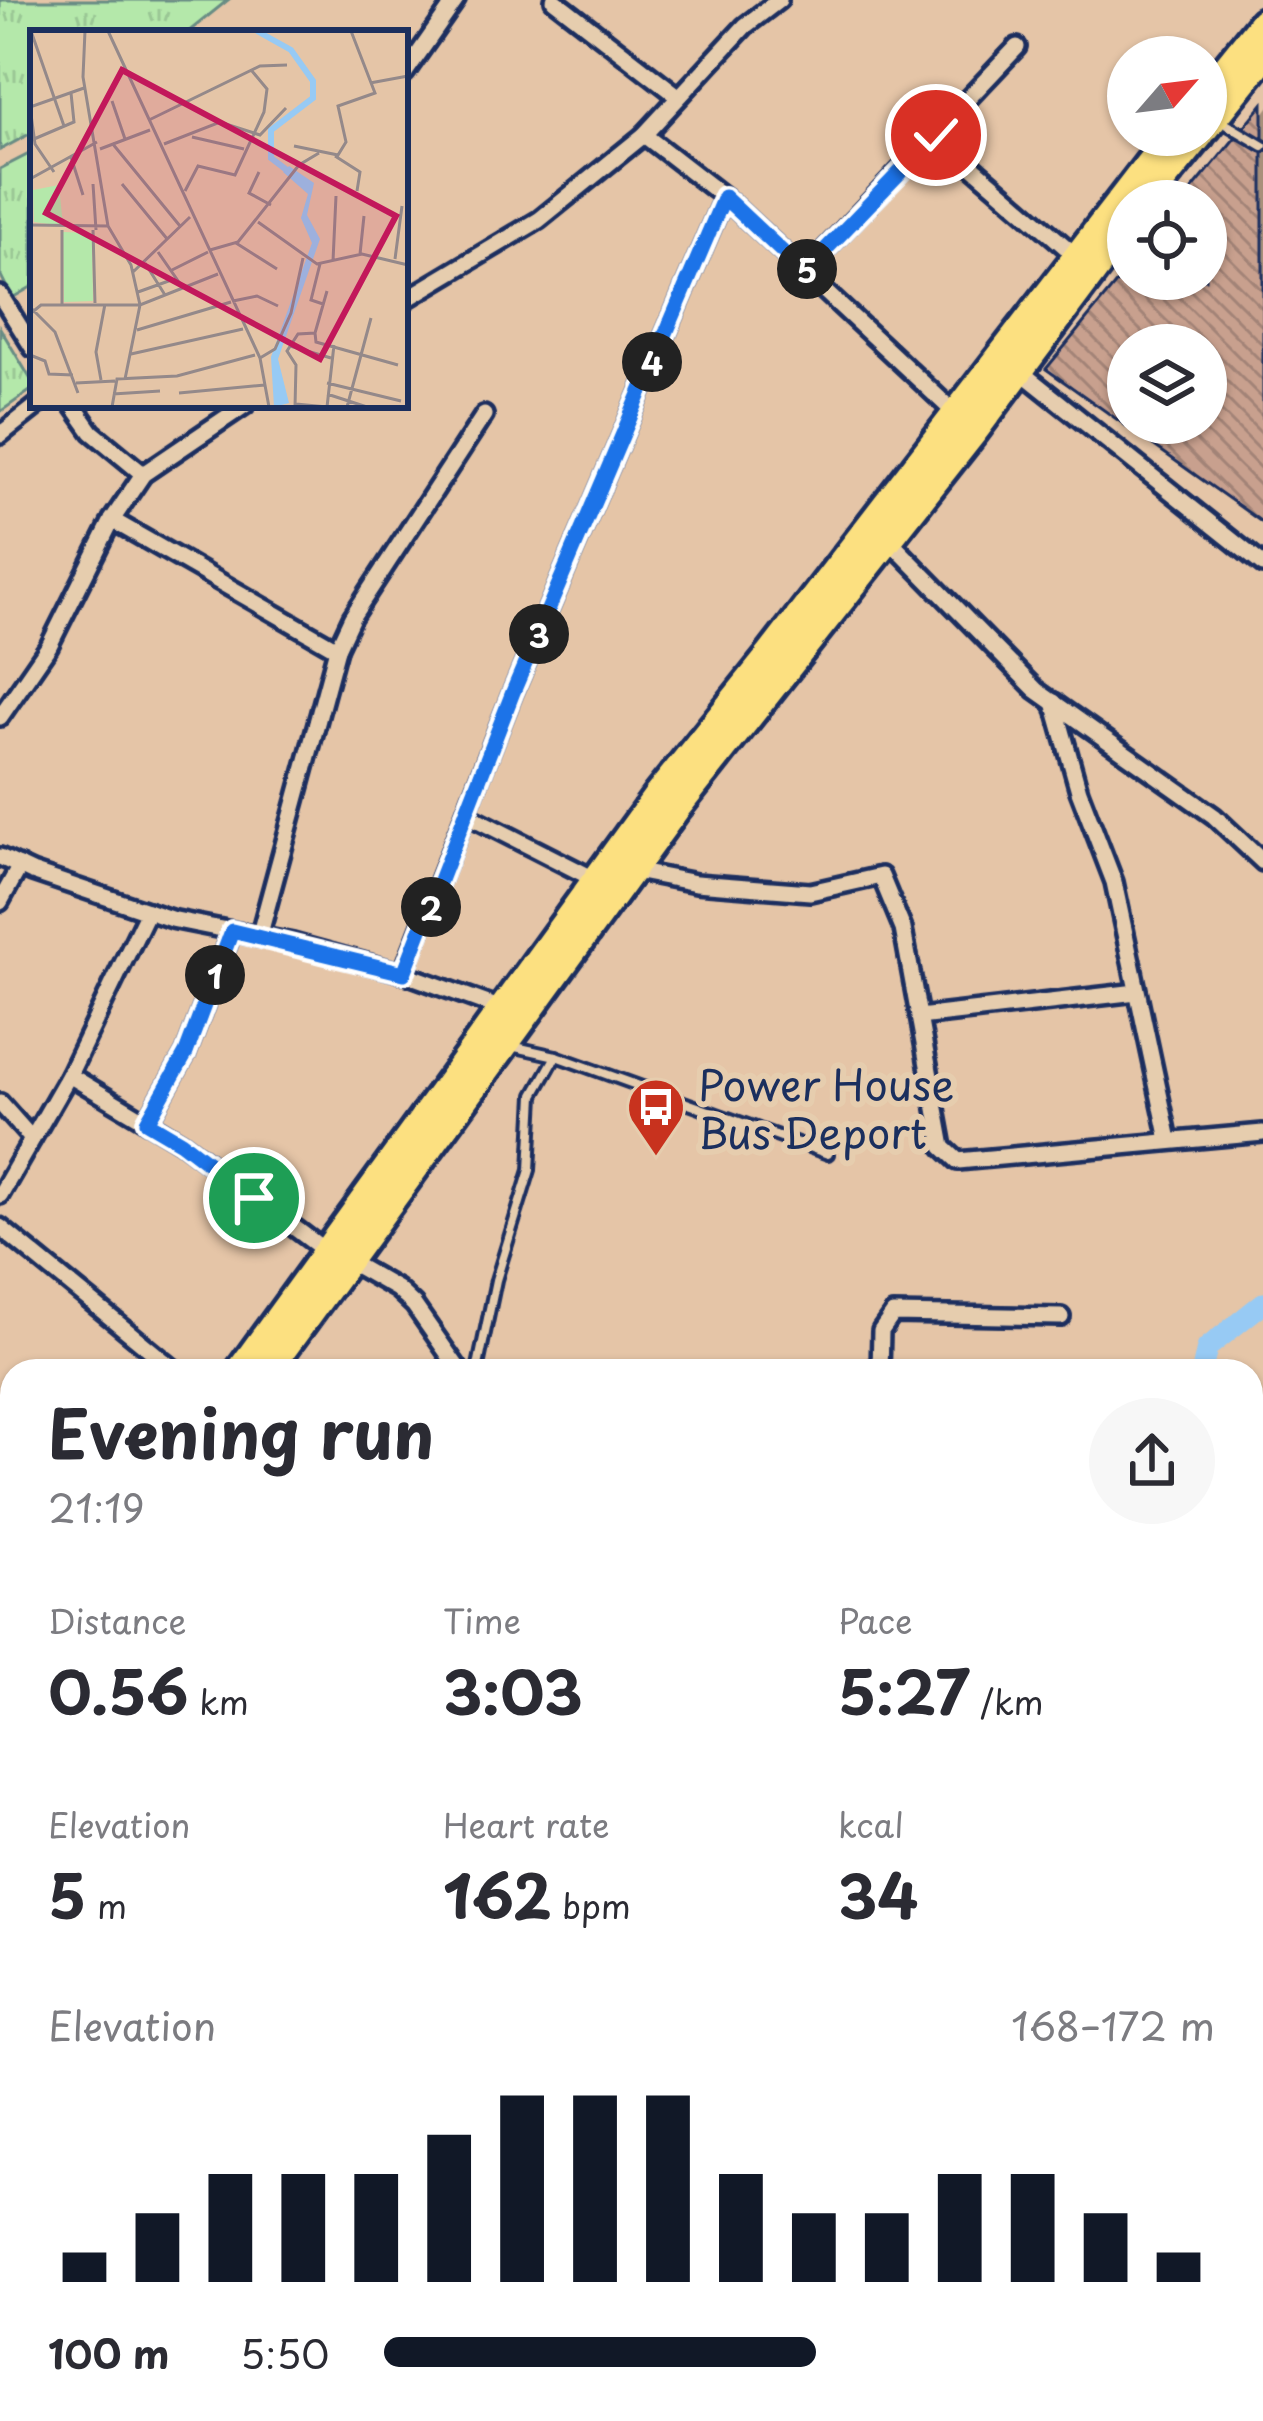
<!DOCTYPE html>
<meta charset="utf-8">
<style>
body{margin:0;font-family:"Playpen Sans",sans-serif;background:#f7f7f7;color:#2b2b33;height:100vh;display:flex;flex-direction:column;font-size:45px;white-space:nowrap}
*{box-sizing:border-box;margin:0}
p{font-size:39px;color:#7c7c81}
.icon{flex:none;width:66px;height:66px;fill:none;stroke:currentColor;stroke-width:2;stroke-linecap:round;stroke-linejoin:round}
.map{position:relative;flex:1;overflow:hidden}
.details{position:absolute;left:0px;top:1359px;width:1263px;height:1062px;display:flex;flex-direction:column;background:#fff;border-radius:36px 36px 0 0;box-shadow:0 3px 9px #0004}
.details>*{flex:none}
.needle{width:78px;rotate:62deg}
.controls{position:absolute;left:1107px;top:36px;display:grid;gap:24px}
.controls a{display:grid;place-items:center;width:120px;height:120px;border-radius:50%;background:#fff;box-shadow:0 3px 9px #0004;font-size:60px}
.pin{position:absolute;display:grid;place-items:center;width:102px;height:102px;color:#fff;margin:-51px;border:6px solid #fff;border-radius:50%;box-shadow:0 3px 12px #0007}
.km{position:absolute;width:60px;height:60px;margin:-30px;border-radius:50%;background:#222;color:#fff;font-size:33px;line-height:60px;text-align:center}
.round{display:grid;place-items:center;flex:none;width:126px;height:126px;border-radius:63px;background:#f7f7f7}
.head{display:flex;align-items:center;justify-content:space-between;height:204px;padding:0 48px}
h1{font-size:66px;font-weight:700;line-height:90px}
.stats{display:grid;grid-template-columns:repeat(3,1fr);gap:18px;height:204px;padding:12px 48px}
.stats div{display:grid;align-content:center}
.stats b{font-size:60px;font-weight:700}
.stats small{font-size:33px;font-weight:400}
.stats p{font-size:33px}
.chart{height:336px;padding:24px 48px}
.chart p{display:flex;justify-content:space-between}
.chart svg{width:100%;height:216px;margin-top:12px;stroke:#111827;stroke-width:6}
ul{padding:0 48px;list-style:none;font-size:39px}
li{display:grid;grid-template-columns:192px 144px 1fr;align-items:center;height:90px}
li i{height:30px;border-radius:15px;background:#111827}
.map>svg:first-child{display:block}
.park{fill:url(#park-tufts);stroke:#688c84;stroke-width:3}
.water{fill:url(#water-ripples);stroke:#658cb8;stroke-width:3}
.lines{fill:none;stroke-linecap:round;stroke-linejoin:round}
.canal{stroke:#97caf4;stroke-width:21}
.building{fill:url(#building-back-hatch);stroke:#1b2f5e;stroke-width:3;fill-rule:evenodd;filter:url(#shadow)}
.lane-casing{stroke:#1b2f5e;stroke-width:16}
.street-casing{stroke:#1b2f5e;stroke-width:24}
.highway-casing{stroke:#1b2f5e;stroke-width:36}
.lane{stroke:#e6cdae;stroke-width:8}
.street{stroke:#e6cdae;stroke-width:15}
.highway{stroke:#fce080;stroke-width:27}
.route-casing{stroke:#fff;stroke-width:24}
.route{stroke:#1a73e8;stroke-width:15}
.labels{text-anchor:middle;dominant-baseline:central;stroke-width:12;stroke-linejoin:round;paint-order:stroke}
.poi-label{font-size:42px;fill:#1b2f5e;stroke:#e6cdae;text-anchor:start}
.inset-river{fill:none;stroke:#97caf4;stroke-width:6}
.inset-road{fill:none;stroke:#94898a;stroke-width:3}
.view{fill:#c2185b;fill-opacity:0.15;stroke:#c2185b;stroke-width:6}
.inset-edge{fill:none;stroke:#1b2f5e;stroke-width:6}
</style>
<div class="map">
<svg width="1263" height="2421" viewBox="0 0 1263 2421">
<defs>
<pattern id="park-tufts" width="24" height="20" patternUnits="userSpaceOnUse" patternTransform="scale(3)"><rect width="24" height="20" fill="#b4e8aa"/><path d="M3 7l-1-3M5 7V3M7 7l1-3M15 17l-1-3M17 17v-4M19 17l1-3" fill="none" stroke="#9ac795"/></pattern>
<pattern id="water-ripples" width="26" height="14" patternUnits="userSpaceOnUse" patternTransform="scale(3)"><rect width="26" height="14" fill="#97caf4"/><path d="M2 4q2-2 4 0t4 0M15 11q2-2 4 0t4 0" fill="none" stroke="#7aa4c9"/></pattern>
<pattern id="building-back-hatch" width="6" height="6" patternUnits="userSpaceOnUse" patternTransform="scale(3)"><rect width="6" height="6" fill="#c8a08e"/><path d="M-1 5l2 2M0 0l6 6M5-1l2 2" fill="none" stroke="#a28377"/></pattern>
<filter id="shadow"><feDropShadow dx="7" dy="4.5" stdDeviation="0" flood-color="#0004"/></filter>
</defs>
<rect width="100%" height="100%" fill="#e5c5a7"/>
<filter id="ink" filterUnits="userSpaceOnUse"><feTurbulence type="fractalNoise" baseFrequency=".00833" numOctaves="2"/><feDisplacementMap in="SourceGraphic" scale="24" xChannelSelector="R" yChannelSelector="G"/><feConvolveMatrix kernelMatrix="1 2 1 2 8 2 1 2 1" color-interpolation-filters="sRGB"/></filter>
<g filter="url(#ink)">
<!-- park -->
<g class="park">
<path d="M0 0H228L187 33H33V132L0 150Z"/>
<path d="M33 152V286L12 298 0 274V169Z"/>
<path d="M0 328 33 383V389L0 412Z"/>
</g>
<!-- water -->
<g class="water">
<path d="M12 2054V2123L0 2124V2056Z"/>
<path d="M288 2409H347L354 2421H267Z"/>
</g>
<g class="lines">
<!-- canal -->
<path class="canal" d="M1202 1371 1207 1348 1263 1303"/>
</g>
<!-- building -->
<path class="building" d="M1263 104V523L1046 369 1128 269V279H1206V201H1183ZM1128 345H1206V423H1128Z"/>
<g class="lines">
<!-- lane casing -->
<g class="lane-casing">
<g id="lane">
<path d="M1221 121 1263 146"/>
<path d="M511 1046 556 1056 828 1154"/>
<path d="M477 1371 496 1280 530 1170 534 1095 556 1056"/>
</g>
</g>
<!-- street casing -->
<g class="street-casing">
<g id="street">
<path d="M554 0 678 96"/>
<path d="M405 73 456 0"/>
<path d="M644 135 724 197 956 414"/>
<path d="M936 135 1076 256"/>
<path d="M804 272 1017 47"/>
<path d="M0 295 33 348"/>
<path d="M405 300 539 220 644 135 745 26 779 0"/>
<path d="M1020 371 1263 565"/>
<path d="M73 405 92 432 143 474"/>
<path d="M0 435 38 405"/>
<path d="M112 520 337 649"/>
<path d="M887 538 1036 690 1214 816 1263 862"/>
<path d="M1054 702 1079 791 1114 882 1169 1140"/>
<path d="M0 717 49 646 112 520 143 474 245 405"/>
<path d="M468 815 596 880"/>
<path d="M0 857 32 872 171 919 293 943 403 973 502 1009"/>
<path d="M629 870 696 883 810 892 881 876 903 929 943 1147 958 1161 1263 1133"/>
<path d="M0 902 20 866"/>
<path d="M259 937 337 649 352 617 484 415"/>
<path d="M403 973 513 692 724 197"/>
<path d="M919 1017 1137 992"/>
<path d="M69 1075 181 1142 328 1253"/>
<path d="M0 1103 32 1139"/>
<path d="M147 1122 186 1053 232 931"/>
<path d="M0 1195 69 1075 148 911"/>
<path d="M0 1227 176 1371"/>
<path d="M348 1261 397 1289 414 1305 460 1371"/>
<path d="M880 1371 881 1331 893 1314 1061 1317"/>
<path d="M0 1538 12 1549"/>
<path d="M1251 1564 1263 1566"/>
<path d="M0 2039 12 2036"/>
<path d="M0 2166 12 2167"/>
<path d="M0 2273 12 2327"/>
<path d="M30 2409 32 2421"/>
<path d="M126 2409 131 2421"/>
<path d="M461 2409 464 2421"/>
<path d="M898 2409 901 2421"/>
</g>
</g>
<!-- highway casing -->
<g class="highway-casing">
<g id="highway">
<path d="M1206 93 1263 22"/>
<path d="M1206 128 1263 57"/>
<path d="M1146 201 1200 135"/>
<path d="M240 1371 657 796 771 654 1171 135"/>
<path d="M267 1371 675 810 975 430 1128 225"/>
<path d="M0 1682 12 1666"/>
<path d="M0 1719 12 1703"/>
</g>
</g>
<!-- lane -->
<use href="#lane" class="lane"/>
<!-- street -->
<use href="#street" class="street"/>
<!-- highway -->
<use href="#highway" class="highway"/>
</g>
</g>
<g class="lines" filter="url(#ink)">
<!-- route casing -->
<g class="route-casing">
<path id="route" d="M254 1198 181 1142 147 1122 186 1053 232 931 404 973 513 692 724 197 804 272 936 135"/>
</g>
<!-- route -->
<use href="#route" class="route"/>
</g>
<!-- icons -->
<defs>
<g id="bus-pin" transform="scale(3)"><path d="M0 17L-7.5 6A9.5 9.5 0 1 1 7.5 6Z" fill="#c8321e" stroke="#e6cdae"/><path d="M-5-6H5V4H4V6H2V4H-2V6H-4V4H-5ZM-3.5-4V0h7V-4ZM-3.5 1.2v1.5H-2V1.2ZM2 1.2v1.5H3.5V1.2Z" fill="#fff"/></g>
</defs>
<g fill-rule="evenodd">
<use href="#bus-pin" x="656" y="1107"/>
</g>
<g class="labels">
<!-- poi labels -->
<g class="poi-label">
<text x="698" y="1083">Power House<tspan x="698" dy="48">Bus Deport</tspan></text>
</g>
</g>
<!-- overview -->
<g transform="translate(30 30)">
<rect width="378" height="378" fill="#e5c5a7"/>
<path d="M29 155 33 196 4 192 3 160ZM33 202 62 203 63 271 34 272Z" fill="#b4e8aa"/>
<path d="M259 136 284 153 277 185 290 209 248 329 259 373 244 377 241 327 282 213 271 188 278 164 253 142Z" fill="#97caf4"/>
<path class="inset-river" d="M227 1 261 20 283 51V68L241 100V128L258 141"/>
<path class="inset-road" d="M1 1 34 96M55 1 53 47 78 196 101 235 110 275 95 349M78 1 230 328 239 377M340 53 378 46M82 71 95 109M119 90 230 36 257 35M162 107 214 119M4 109 44 92 41 63M82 113 150 196M134 114 190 92 230 105 256 78M264 116 308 125 316 112 308 76 345 63 321 1M70 119 120 100M305 126 330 142 327 161M41 127 53 165M24 142 5 114 0 77 54 58M229 142 219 163 241 175M0 149 67 112M63 154 66 200M92 154 138 210M155 161 168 136 205 145 234 82 237 59 222 41M228 192 287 234 332 224 378 235M0 195 78 196M32 200V274M63 200 65 273M206 213 247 239M180 220 208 212 269 135 289 123M128 222 153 258M330 224 334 186M365 229 372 176M303 231 306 166M115 233 135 265M290 234 281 270 293 274M142 240 178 222M103 242 160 187M108 262 147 248M203 271 227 266 248 276M0 277 25 302 48 363M0 284 11 275H110L188 244M107 300 201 272M285 303 286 312 368 335M260 316 301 328M101 324 213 299M0 325 15 331 19 344 43 345M230 328 245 319 261 283 273 228M71 350 66 322 75 274M46 353 85 351M297 353 371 371M149 363 235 355M83 364 130 361M297 364 337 377M266 374 297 377 304 315M82 377 87 349 147 346 225 325M265 377 266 335 257 321 268 304 285 303 297 261M317 377 341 288"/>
<path class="view" d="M92 40 366 186 290 329 16 183Z"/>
<rect width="378" height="378" class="inset-edge"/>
</g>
</svg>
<div class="controls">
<a><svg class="needle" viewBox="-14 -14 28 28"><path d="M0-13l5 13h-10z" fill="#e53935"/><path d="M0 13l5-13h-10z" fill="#7c7c81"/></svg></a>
<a><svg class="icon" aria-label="locate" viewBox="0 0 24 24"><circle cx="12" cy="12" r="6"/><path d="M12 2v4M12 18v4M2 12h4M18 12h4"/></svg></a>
<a><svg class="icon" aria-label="layers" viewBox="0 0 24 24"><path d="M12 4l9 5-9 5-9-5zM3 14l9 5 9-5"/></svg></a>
</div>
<div class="pin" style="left:254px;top:1198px;background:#1e9e55"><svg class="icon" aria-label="arrive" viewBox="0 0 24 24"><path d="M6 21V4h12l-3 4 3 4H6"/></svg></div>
<div class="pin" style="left:936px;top:135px;background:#d93025"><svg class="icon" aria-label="check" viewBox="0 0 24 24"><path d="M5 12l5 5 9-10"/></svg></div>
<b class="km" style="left:215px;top:975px">1</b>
<b class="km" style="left:431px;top:907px">2</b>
<b class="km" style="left:539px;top:634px">3</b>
<b class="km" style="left:652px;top:362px">4</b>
<b class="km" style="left:807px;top:269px">5</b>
<section class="details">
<div class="head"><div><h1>Evening run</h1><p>21:19</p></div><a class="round"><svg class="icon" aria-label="share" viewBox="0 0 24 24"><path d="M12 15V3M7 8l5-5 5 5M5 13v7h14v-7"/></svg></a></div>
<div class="stats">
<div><p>Distance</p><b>0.56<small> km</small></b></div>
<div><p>Time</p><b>3:03</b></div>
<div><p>Pace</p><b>5:27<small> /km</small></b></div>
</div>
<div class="stats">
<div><p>Elevation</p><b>5<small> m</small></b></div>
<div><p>Heart rate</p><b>162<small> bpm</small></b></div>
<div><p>kcal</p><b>34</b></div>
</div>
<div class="chart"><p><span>Elevation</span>168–172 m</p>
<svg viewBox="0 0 160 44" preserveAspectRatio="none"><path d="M5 44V38M15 44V30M25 44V22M35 44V22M45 44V22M55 44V14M65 44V6M75 44V6M85 44V6M95 44V22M105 44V30M115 44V30M125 44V22M135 44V22M145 44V30M155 44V38"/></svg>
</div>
<ul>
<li><b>100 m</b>5:50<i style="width:52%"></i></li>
</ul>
</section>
</div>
